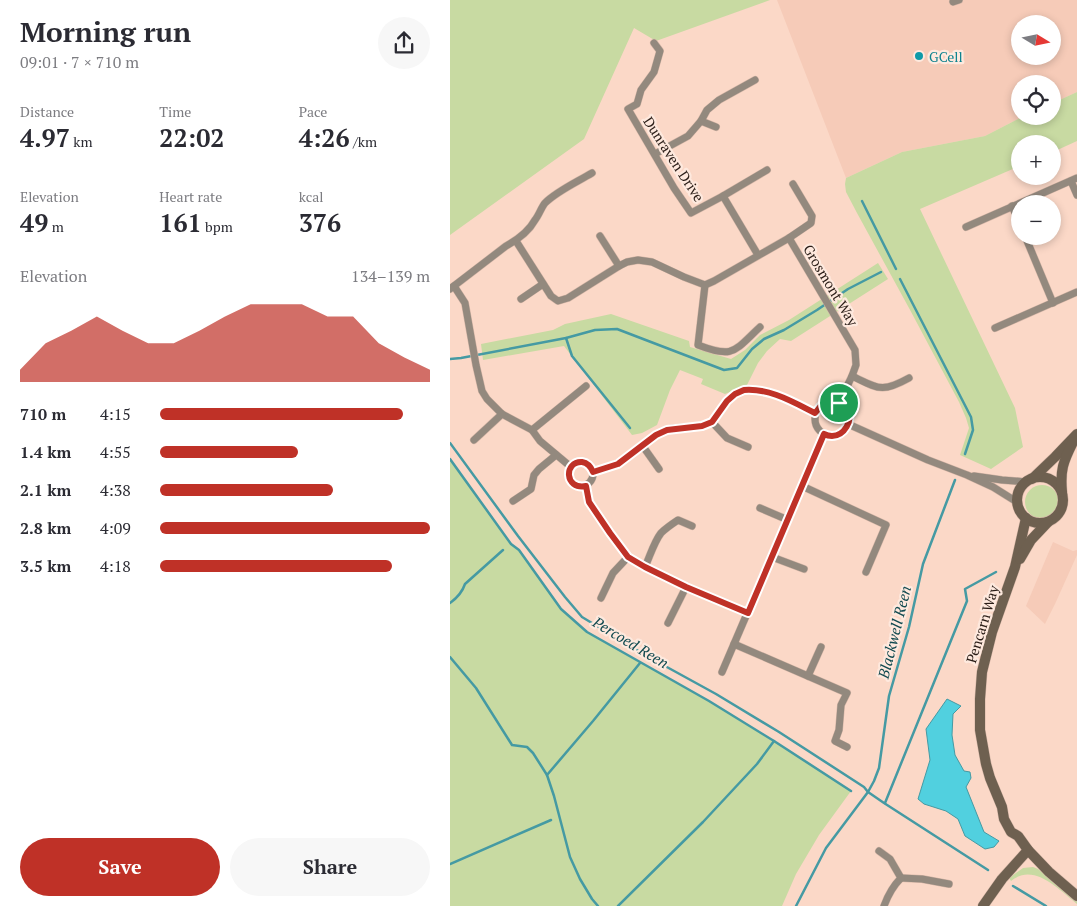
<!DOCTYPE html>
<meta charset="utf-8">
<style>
body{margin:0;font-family:"PT Serif",serif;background:#f7f7f7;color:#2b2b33;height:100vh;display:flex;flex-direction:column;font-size:19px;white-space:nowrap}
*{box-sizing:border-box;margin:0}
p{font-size:16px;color:#7c7c81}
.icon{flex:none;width:28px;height:28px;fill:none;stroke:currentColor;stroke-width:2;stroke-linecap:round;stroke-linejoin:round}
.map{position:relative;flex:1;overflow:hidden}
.drawer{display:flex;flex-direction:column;background:#fff;width:450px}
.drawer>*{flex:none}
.needle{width:32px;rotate:100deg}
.controls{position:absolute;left:561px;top:15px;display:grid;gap:10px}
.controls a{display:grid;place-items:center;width:50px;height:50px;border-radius:50%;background:#fff;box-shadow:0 2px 8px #0003;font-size:25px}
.pin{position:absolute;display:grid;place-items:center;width:42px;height:42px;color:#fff;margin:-21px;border:2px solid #fff;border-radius:50%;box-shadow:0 1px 5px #0007}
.round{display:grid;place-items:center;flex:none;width:52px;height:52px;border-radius:26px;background:#f7f7f7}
.headline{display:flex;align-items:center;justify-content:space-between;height:85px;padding:0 20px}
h1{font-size:28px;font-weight:600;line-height:38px}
.metrics{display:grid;grid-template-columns:repeat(3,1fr);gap:8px;height:85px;padding:5px 20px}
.metrics div{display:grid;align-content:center}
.metrics b{font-size:25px;font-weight:600}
.metrics small{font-size:14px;font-weight:400}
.metrics p{font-size:14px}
.chart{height:140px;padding:10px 20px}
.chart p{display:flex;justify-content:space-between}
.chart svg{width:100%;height:90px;margin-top:5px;fill:#bf3127;opacity:.7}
.cta{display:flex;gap:10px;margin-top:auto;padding:10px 20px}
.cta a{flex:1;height:58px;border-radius:30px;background:#bf3127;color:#fff;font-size:20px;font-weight:600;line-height:58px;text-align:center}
.cta a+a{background:#f7f7f7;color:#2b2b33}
ul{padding:0 20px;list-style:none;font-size:16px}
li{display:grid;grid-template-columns:80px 60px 1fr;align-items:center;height:38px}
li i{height:12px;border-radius:6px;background:#bf3127}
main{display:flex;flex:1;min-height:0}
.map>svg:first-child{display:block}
.built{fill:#f6cbb8;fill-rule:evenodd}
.green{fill:#c8daa2}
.water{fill:#51d0df;stroke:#459aa3}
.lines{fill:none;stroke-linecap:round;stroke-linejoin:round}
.stream{stroke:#459aa3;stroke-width:2.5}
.street-casing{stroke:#d5b6a7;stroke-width:8}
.secondary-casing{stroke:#d5b6a7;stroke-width:11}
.street{stroke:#93897e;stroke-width:7}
.secondary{stroke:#6e6050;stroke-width:10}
.route-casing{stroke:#fff;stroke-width:10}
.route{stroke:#bf3127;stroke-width:6}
.culture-dot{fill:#0f9aa8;stroke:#fee9de;stroke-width:2}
.labels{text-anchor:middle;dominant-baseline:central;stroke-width:4.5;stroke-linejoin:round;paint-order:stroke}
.culture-label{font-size:14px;fill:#0d838f;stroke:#fee9de;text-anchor:start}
.street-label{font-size:14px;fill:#291c16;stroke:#fee9de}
.water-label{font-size:15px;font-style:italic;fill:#124a50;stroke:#fee9de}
</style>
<main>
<section class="drawer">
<div class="headline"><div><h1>Morning run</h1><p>09:01 · 7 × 710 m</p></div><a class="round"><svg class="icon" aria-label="share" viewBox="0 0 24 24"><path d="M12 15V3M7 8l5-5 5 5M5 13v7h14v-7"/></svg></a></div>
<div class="metrics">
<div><p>Distance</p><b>4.97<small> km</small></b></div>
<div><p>Time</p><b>22:02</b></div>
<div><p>Pace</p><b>4:26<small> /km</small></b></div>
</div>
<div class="metrics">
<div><p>Elevation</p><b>49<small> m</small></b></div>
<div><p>Heart rate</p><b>161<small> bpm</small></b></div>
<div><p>kcal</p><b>376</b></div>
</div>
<div class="chart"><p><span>Elevation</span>134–139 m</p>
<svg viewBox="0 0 160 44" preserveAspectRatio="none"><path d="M0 44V38L10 25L20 19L30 12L40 19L50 25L60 25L70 19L80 12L90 6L100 6L110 6L120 12L130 12L140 25L150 32L160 38V44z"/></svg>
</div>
<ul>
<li><b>710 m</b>4:15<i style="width:90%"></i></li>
<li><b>1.4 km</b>4:55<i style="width:51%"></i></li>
<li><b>2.1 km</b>4:38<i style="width:64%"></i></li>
<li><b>2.8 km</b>4:09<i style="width:100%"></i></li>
<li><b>3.5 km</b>4:18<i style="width:86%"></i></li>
</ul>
<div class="cta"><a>Save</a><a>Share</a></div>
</section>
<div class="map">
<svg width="627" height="906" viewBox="0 0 627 906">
<rect width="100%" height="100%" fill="#fbd8c7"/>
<!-- built -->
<g class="built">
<path d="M327 0H627V92L603 103 602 84H570V116H574L535 136 452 152 396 178ZM570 24H602V56H570Z"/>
<path d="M603 542 623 551 627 550V555L605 604 595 624 576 606Z"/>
</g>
<!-- green -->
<g class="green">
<path d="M0 0H320L206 41 184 28 134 139 0 235Z"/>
<path d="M627 92V141L603 152 602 144H570V166L470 209 565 408 573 447 541 469 510 455 519 428 516 418 509 402 459 308 407 213 396 192 395 184 396 178 452 152 535 136 574 116H602L603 103Z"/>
<path d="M428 263 438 279 341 341 330 339 317 351 308 363 297 385 275 394 251 384 253 379 230 370 220 390 207 425 192 433 182 435 114 346 33 360 31 344 103 330 115 324 161 314 239 341 240 347 281 359 295 350 310 335 339 320Z"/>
<path d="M0 459 61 544 69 550 111 609 137 632 259 701 324 741 401 791 369 835 346 874 332 906H0Z"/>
<circle cx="592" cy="502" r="17"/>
<path d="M583 867 588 869 627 901V904C609 890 584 862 561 881L559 878 573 868Z"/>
</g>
<!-- water -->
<path class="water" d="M497 699 511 706 503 714 502 735 505 755 514 771 520 772 521 778 516 787 534 832 549 841 544 847 535 849 515 836 508 819 496 811 474 804 468 799 480 760 476 729Z"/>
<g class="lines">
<!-- stream -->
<g class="stream">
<path d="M412 201 446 269"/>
<path d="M450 279 521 417 523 430 515 454"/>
<path d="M116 338 122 356 180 428"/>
<path d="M0 359 11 358 116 338 145 330 167 329 274 370 287 368 302 349 314 339 334 330 367 310 398 289 431 272"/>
<path d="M0 443 68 536 115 597 132 617 195 655 266 694 329 732 414 787 418 792 434 803 538 870"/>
<path d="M0 459 61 544 69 550 111 609 137 632 259 701 324 741 401 791"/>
<path d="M0 603C7 598 12 593 15 584L53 550"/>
<path d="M0 657 26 688 62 745 77 747 83 753 97 775 104 796 120 857 130 879 142 899 148 906"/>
<path d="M97 775 143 721 190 663"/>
<path d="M435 803 517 601 515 589 546 572"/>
<path d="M0 864 101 820"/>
<path d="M563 886 596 906"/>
<path d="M168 906 253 822 307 764 324 741"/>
<path d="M346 906 376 848 418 792 424 781 429 768 439 696 459 627 473 564 505 480"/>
</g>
<!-- street casing -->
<g class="street-casing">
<g id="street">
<path d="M503 2 509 0"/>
<path d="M204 43 210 51 204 72 191 90 187 104 178 109 224 188 241 213 273 196 308 255"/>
<path d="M251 121 257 110 269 100 305 80"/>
<path d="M205 154 238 136 251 121 266 127"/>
<path d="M621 181 627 195"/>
<path d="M273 196 317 170"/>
<path d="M562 206 570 224"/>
<path d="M516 227 627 178"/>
<path d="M150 236 169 266"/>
<path d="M575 236 603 303"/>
<path d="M339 238 405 350 406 365 402 376 389 403"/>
<path d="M66 241 101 296 108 301 118 298 169 266 177 262 188 260 202 262 234 277 255 285 264 281 339 238 361 223 362 216 343 184"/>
<path d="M255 285 248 345C284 359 284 351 310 327"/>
<path d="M4 286 15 303 26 365 32 391 37 399 52 414 82 430 90 441 121 467"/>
<path d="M0 289 56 246C67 240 79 231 85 220 89 215 91 208 95 203 107 191 127 182 142 173"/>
<path d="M71 299 93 284"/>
<path d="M545 328 627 292"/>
<path d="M402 376C429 389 432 393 459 378"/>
<circle cx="382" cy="419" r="17"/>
<path d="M262 422 277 438 298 447"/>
<path d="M398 424 478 460 517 475 543 487 567 502"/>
<path d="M82 430 136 386"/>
<path d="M24 440 52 414"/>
<path d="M192 445 209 469"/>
<circle cx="131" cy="474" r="12"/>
<path d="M143 472C151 469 161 467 168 463 185 454 198 437 216 430 230 425 248 431 261 422 269 417 274 403 283 396 303 378 345 404 365 413"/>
<path d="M524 476 552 480 577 482"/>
<path d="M136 486 139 501 160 533 178 557 195 567 236 587 298 613"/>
<path d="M352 486 436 525 416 572"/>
<path d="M63 501 81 489 84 475 89 469 106 455"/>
<path d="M310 508 338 520"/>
<path d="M322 557 354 569"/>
<path d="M195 567C200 556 204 542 211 533 216 528 222 524 228 520L242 526"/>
<path d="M151 598 163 573 178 557"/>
<path d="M218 623 236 587"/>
<path d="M284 644 397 693 391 705 389 730 385 741 397 747"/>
<path d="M272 672 374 434"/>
<path d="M358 676 371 647"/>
<path d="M429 851 440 859 451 878"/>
<path d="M451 878 472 879 499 884"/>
<path d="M434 906C438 895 443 886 451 878"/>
</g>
</g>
<!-- secondary casing -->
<g class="secondary-casing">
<g id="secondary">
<circle cx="590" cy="500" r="23"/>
<path d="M582 479 605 457 627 434"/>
<path d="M612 492C610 470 613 462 623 442"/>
<path d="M576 518 565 567 542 632 532 672 530 699V730L536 764 540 778 552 807 554 819 561 832 568 836 578 850 599 872 627 896"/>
<path d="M570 559 581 540 598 522"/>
<path d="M533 906 552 879 578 850"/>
</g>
</g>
<!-- street -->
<use href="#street" class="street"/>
<!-- secondary -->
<use href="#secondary" class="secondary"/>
</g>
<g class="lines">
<!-- route casing -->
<g class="route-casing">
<path id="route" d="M294 390C320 388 343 402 365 413 368 410 370 406 373 404 381 399 392 403 397 410 404 420 394 436 382 436 380 436 376 435 374 434L298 613 236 587 195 567 178 557 160 533 139 502 136 486C114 490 114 461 132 462 138 463 141 467 143 472L168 464 206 435 217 430 252 426 262 422 277 401 285 394Z"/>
</g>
<!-- route -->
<use href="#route" class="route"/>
</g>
<!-- markers -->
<circle class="culture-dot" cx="469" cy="56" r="5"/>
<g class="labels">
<!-- culture labels -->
<g class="culture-label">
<text x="479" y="56">GCell</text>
</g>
<!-- street labels -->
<g class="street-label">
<text transform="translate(224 159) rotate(57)">Dunraven Drive</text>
<text transform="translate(381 285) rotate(59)">Grosmont Way</text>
<text transform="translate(532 624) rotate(-73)">Pencarn Way</text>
</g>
<!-- water labels -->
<g class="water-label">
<text transform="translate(444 632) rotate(-76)">Blackwell Reen</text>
<text transform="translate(181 642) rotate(31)">Percoed Reen</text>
</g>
</g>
</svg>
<div class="controls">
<a><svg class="needle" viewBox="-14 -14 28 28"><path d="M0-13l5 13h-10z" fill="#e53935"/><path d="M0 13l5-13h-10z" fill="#7c7c81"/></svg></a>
<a><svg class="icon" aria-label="locate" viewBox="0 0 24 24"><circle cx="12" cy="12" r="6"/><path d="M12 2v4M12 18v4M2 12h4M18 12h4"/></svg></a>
<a>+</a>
<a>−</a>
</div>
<div class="pin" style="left:389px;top:403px;background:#1e9e55"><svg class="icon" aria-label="arrive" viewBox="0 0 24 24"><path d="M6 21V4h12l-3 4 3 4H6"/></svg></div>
</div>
</main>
